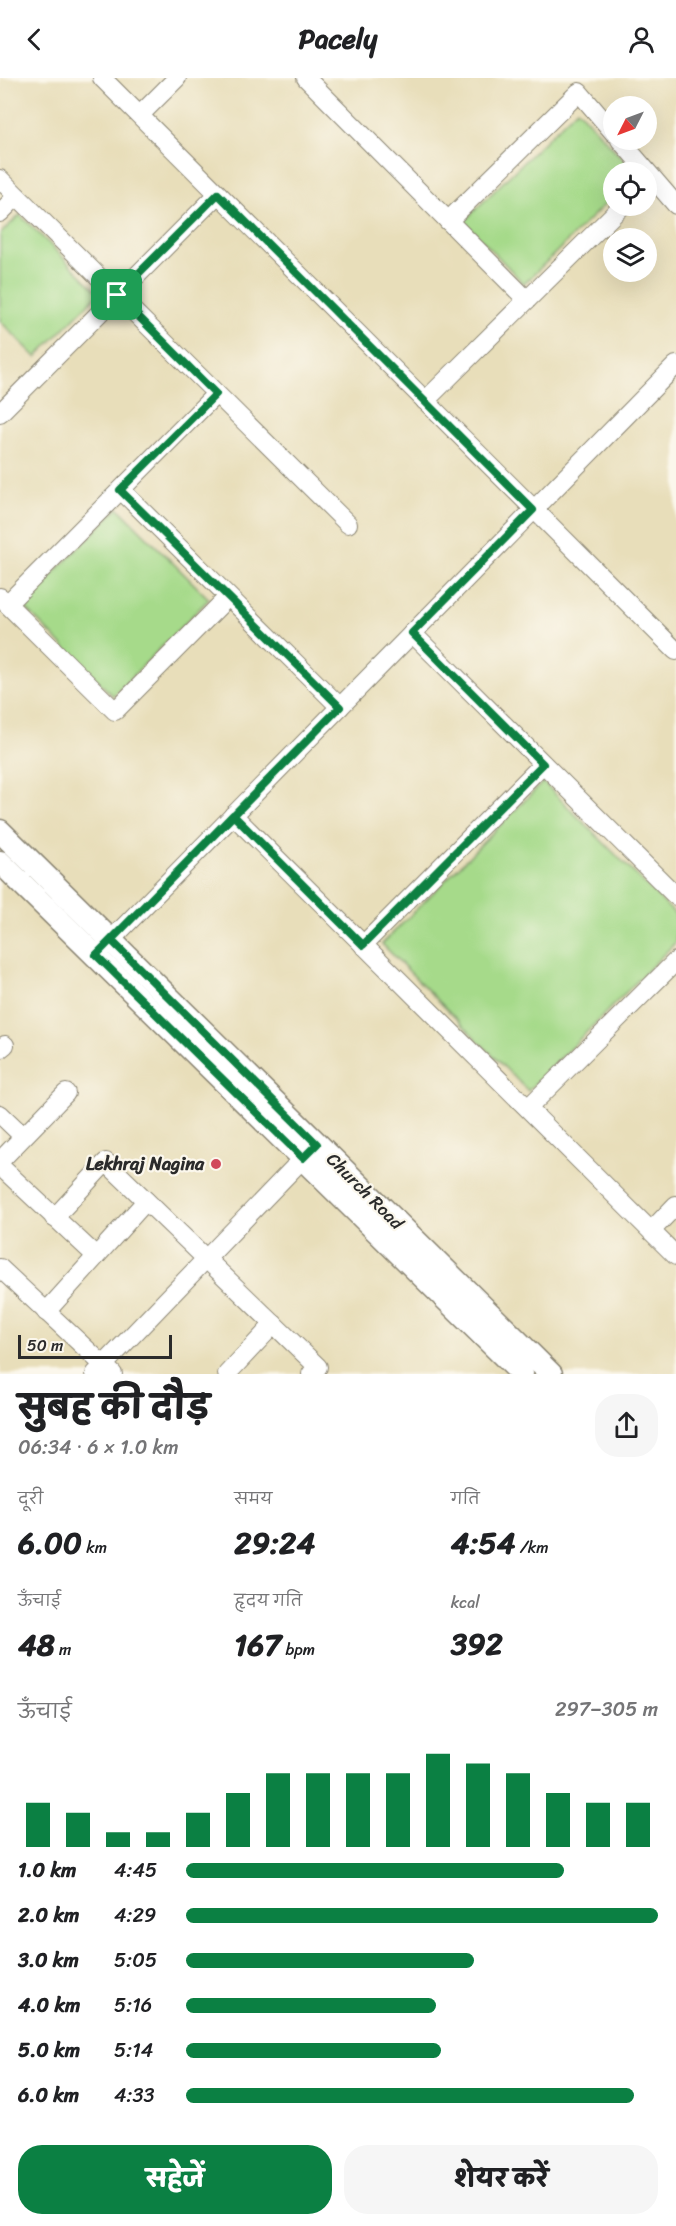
<!DOCTYPE html>
<html lang="hi">
<meta charset="utf-8">
<style>
body{margin:0;font-family:Sriracha,"Playpen Sans Deva",sans-serif;background:#f6f6f6;color:#202124;height:100vh;display:flex;flex-direction:column;font-size:22px;white-space:nowrap}
*{box-sizing:border-box;margin:0}
p{font-size:20px;color:#757577}
.icon{flex:none;width:33px;height:33px;fill:none;stroke:currentColor;stroke-width:2;stroke-linecap:round;stroke-linejoin:round}
.map{position:relative;height:1296px;overflow:hidden}
.side{display:flex;flex-direction:column;background:#fff;flex:1}
.side>*{flex:none}
.needle{width:39px;rotate:228deg}
.tools{position:absolute;left:603px;top:18px;display:grid;gap:12px}
.tools a{display:grid;place-items:center;width:54px;height:54px;border-radius:50%;background:#fff;box-shadow:0 6px 24px #0002;font-size:30px}
.scale{position:absolute;left:18px;bottom:15px;width:154px;box-sizing:border-box;padding-left:6px;border:3px solid #2b2b2b;border-top:0;font-size:16px;line-height:21px;white-space:nowrap;color:#2b2b2b;-webkit-text-stroke:4px #fbf7ec;paint-order:stroke}
.pin{position:absolute;display:grid;place-items:center;width:51px;height:51px;color:#fff;margin:-26px;border-radius:12px;box-shadow:0 3px 9px #0006}
.round{display:grid;place-items:center;flex:none;width:63px;height:63px;border-radius:24px;background:#f6f6f6}
.headline{display:flex;align-items:center;justify-content:space-between;height:102px;padding:0 18px}
h1{font-size:33px;font-weight:800;line-height:45px}
.stats{display:grid;grid-template-columns:repeat(3,1fr);gap:9px;height:102px;padding:6px 18px}
.stats div{display:grid;align-content:center}
.stats b{font-size:30px;font-weight:800}
.stats small{font-size:16px;font-weight:400}
.stats p{font-size:16px}
.chart{height:168px;padding:12px 18px}
.chart p{display:flex;justify-content:space-between}
.chart svg{width:100%;height:108px;margin-top:6px;stroke:#0b8043;stroke-width:6}
.action{display:flex;gap:12px;margin-top:auto;padding:12px 18px}
.action a{flex:1;height:69px;border-radius:24px;background:#0b8043;color:#fff;font-size:24px;font-weight:800;line-height:69px;text-align:center}
.action a+a{background:#f6f6f6;color:#202124}
ul{padding:0 18px;list-style:none;font-size:20px}
li{display:grid;grid-template-columns:96px 72px 1fr;align-items:center;height:45px}
li i{height:15px;border-radius:8px;background:#0b8043}
header{display:flex;justify-content:space-between;align-items:center;height:78px;padding:0 18px;background:#fff;font-size:27px;font-weight:800}
.map>svg:first-child{display:block}
.green{fill:#a6da8a;stroke:#68825a;stroke-width:1.5}
.lines{fill:none;stroke-linecap:round;stroke-linejoin:round}
.minor-casing{stroke:#8a8472;stroke-width:20}
.tertiary-casing{stroke:#8a8472;stroke-width:25}
.minor{stroke:#fff;stroke-width:18}
.tertiary{stroke:#fff;stroke-width:22}
.route-casing{stroke:#fff;stroke-width:12}
.route{stroke:#0b8043;stroke-width:8}
.poi-dot{fill:#d1495b;stroke:#fbf7ec;stroke-width:2}
.labels{text-anchor:middle;dominant-baseline:central;stroke-width:4.5;stroke-linejoin:round;paint-order:stroke}
.poi-label{font-size:18px;font-weight:bold;fill:#2b2b2b;stroke:#fbf7ec;text-anchor:end}
.street-label{font-size:18px;fill:#2b2b2b;stroke:#fbf7ec}
</style>
<header><svg class="icon" aria-label="back" viewBox="0 0 24 24"><path d="M15 5l-7 7 7 7"/></svg>Pacely<svg class="icon" aria-label="person" viewBox="0 0 24 24"><circle cx="12" cy="8" r="4"/><path d="M4 21q1-7 8-7t8 7"/></svg></header>
<div class="map">
<svg width="676" height="1296" viewBox="0 0 676 1296">
<rect width="100%" height="100%" fill="#fbf7ec"/>
<filter id="ink" filterUnits="userSpaceOnUse"><feTurbulence type="fractalNoise" baseFrequency=".0167" numOctaves="2"/><feDisplacementMap in="SourceGraphic" scale="12" xChannelSelector="R" yChannelSelector="G"/><feConvolveMatrix kernelMatrix="1 2 1 2 8 2 1 2 1" color-interpolation-filters="sRGB"/></filter>
<filter id="wash" filterUnits="userSpaceOnUse"><feTurbulence type="fractalNoise" baseFrequency=".008" numOctaves="4" result="noise"/><feDisplacementMap in="SourceGraphic" scale="24" xChannelSelector="R" yChannelSelector="G"/><feGaussianBlur stdDeviation="1.35" result="paint"/><feColorMatrix in="noise" values="0 0 0 0 0 0 0 0 0 0 0 0 0 0 0 0 0 1.4 0 .05"/><feComposite in="paint" operator="in"/></filter>
<g filter="url(#wash)">
<rect width="100%" height="100%" fill="#e8deba"/>
<!-- green -->
<g class="green">
<path d="M577 31 635 94H614L613 118 524 206 464 143Z"/>
<path d="M20 137 99 215 36 279 0 243V156Z"/>
<path d="M118 430 209 521 113 618 22 527Z"/>
<path d="M543 704 676 837V864L528 1013 382 866Z"/>
</g>
</g>
<g filter="url(#ink)">
<g class="lines">
<!-- minor casing -->
<g class="minor-casing">
<g id="minor">
<path d="M102 0 676 573"/>
<path d="M306 0 527 222"/>
<path d="M140 37 177 0"/>
<path d="M620 62 676 127"/>
<path d="M0 101 348 446"/>
<path d="M0 135 17 118"/>
<path d="M448 143 579 14 614 55"/>
<path d="M425 323 622 128"/>
<path d="M0 335 218 116"/>
<path d="M121 412 340 629"/>
<path d="M0 519 115 633 228 519"/>
<path d="M7 526 216 316"/>
<path d="M412 555 676 818"/>
<path d="M233 737 676 1178"/>
<path d="M363 867 543 686"/>
<path d="M101 872 676 287"/>
<path d="M0 971 5 967"/>
<path d="M528 1030 676 883"/>
<path d="M0 1036 23 1058"/>
<path d="M0 1083 66 1015"/>
<path d="M0 1088 96 1178"/>
<path d="M54 1140 106 1084 318 1289 311 1296"/>
<path d="M651 1153 676 1127"/>
<path d="M0 1190 113 1296"/>
<path d="M46 1234 146 1123"/>
<path d="M95 1296 312 1071"/>
<path d="M227 1296 274 1246"/>
</g>
</g>
<!-- tertiary casing -->
<g class="tertiary-casing">
<g id="tertiary">
<path d="M0 753 551 1296"/>
<path d="M0 784 522 1296"/>
</g>
</g>
<!-- minor -->
<use href="#minor" class="minor"/>
<!-- tertiary -->
<use href="#tertiary" class="tertiary"/>
</g>
</g>
<g class="lines" filter="url(#ink)">
<!-- route casing -->
<g class="route-casing">
<path id="route" d="M117 217 216 316 120 412 340 629 96 877 303 1080 317 1066 111 862 233 737 363 867 543 686 412 555 533 432 218 116 117 217"/>
</g>
<!-- route -->
<use href="#route" class="route"/>
</g>
<!-- markers -->
<circle class="poi-dot" cx="216" cy="1086" r="6"/>
<g class="labels">
<!-- poi labels -->
<g class="poi-label">
<text x="204" y="1086">Lekhraj Nagina</text>
</g>
<!-- street labels -->
<g class="street-label">
<text transform="translate(365 1113) rotate(45)">Church Road</text>
</g>
</g>
</svg>
<div class="tools">
<a><svg class="needle" viewBox="-14 -14 28 28"><path d="M0-13l5 13h-10z" fill="#e53935"/><path d="M0 13l5-13h-10z" fill="#757577"/></svg></a>
<a><svg class="icon" aria-label="locate" viewBox="0 0 24 24"><circle cx="12" cy="12" r="6"/><path d="M12 2v4M12 18v4M2 12h4M18 12h4"/></svg></a>
<a><svg class="icon" aria-label="layers" viewBox="0 0 24 24"><path d="M12 4l9 5-9 5-9-5zM3 14l9 5 9-5"/></svg></a>
</div>
<div class="scale">50 m</div>
<div class="pin" style="left:117px;top:217px;background:#1e9e55"><svg class="icon" aria-label="arrive" viewBox="0 0 24 24"><path d="M6 21V4h12l-3 4 3 4H6"/></svg></div>
</div>
<section class="side">
<div class="headline"><div><h1>सुबह की दौड़</h1><p>06:34 · 6 × 1.0 km</p></div><a class="round"><svg class="icon" aria-label="share" viewBox="0 0 24 24"><path d="M12 15V3M7 8l5-5 5 5M5 13v7h14v-7"/></svg></a></div>
<div class="stats">
<div><p>दूरी</p><b>6.00<small> km</small></b></div>
<div><p>समय</p><b>29:24</b></div>
<div><p>गति</p><b>4:54<small> /km</small></b></div>
</div>
<div class="stats">
<div><p>ऊँचाई</p><b>48<small> m</small></b></div>
<div><p>हृदय गति</p><b>167<small> bpm</small></b></div>
<div><p>kcal</p><b>392</b></div>
</div>
<div class="chart"><p><span>ऊँचाई</span>297–305 m</p>
<svg viewBox="0 0 160 44" preserveAspectRatio="none"><path d="M5 44V26M15 44V30M25 44V38M35 44V38M45 44V30M55 44V22M65 44V14M75 44V14M85 44V14M95 44V14M105 44V6M115 44V10M125 44V14M135 44V22M145 44V26M155 44V26"/></svg>
</div>
<ul>
<li><b>1.0 km</b>4:45<i style="width:80%"></i></li>
<li><b>2.0 km</b>4:29<i style="width:100%"></i></li>
<li><b>3.0 km</b>5:05<i style="width:61%"></i></li>
<li><b>4.0 km</b>5:16<i style="width:53%"></i></li>
<li><b>5.0 km</b>5:14<i style="width:54%"></i></li>
<li><b>6.0 km</b>4:33<i style="width:95%"></i></li>
</ul>
<div class="action"><a>सहेजें</a><a>शेयर करें</a></div>
</section>
